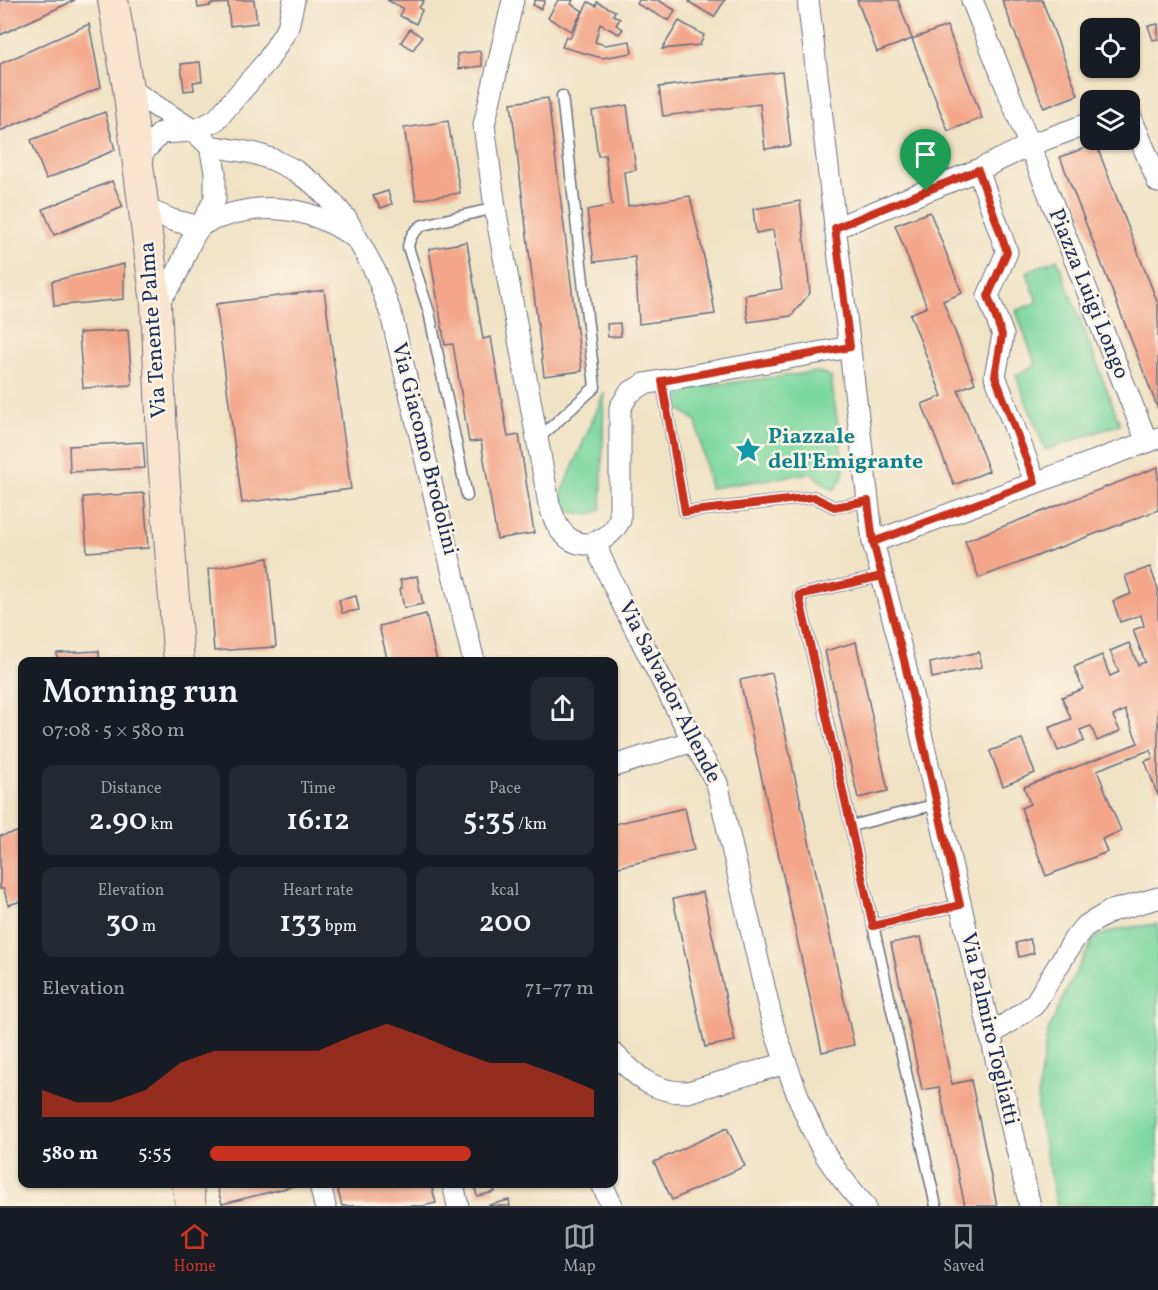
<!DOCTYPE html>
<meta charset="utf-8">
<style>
body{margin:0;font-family:Vollkorn,serif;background:#242831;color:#f1f3f6;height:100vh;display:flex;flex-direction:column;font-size:22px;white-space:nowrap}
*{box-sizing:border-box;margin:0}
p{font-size:20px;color:#9ea1a6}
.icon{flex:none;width:33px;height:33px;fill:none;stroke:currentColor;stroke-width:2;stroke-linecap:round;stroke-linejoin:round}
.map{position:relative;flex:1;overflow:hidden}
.drawer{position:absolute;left:18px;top:657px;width:600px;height:531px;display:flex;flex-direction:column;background:#171b24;border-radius:12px;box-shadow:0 2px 4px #0004}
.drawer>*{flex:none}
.controls{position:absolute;left:1080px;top:18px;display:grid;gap:12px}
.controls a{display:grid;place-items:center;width:60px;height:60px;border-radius:12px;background:#171b24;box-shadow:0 2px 4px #0004;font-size:30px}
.pin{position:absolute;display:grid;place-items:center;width:51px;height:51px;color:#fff;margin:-62px -26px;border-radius:50% 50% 50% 0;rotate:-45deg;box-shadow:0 0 6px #0007}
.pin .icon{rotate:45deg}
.round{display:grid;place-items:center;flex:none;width:63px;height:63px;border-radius:12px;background:#242831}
.overview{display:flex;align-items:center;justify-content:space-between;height:102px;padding:0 24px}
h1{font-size:33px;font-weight:600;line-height:45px}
.stats{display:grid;grid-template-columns:repeat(3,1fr);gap:9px;height:102px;padding:6px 24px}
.stats div{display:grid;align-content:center;border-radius:12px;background:#242831;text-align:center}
.stats b{font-size:30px;font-weight:600}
.stats small{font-size:16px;font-weight:400}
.stats p{font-size:16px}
.chart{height:168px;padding:12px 24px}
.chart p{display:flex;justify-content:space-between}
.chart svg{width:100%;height:108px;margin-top:6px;fill:#c8321e;opacity:.7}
ul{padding:0 24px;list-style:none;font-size:20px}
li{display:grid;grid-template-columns:96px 72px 1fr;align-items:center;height:45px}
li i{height:15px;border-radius:8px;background:#c8321e}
.dock{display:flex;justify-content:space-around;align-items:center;height:84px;border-top:2px solid #363941;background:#171b24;font-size:16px;color:#9ea1a6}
.dock a{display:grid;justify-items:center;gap:3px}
.dock .on{color:#c8321e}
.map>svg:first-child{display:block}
.green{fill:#7dd89e;stroke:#4c847e;stroke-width:1.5}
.building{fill:#f3a68a}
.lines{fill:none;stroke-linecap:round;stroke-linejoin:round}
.service-casing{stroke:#666e82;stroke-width:13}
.minor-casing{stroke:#666e82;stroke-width:23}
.secondary-casing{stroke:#666e82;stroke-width:32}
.service{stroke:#fff;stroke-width:10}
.minor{stroke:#fff;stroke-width:21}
.secondary{stroke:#fbe5cf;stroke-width:30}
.route-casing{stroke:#fff;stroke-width:12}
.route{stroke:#c8321e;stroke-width:8}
.labels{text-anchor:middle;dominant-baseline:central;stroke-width:5;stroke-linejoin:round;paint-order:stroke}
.street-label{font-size:22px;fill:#1b2f5e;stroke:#fcf5e5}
.culture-label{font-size:22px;font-weight:bold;fill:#0d838f;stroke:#fcf5e5;text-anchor:start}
</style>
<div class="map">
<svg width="1158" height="1206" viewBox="0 0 1158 1206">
<rect width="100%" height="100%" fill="#fcf5e5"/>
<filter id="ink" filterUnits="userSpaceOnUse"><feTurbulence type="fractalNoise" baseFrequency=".0167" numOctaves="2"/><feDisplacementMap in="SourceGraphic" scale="12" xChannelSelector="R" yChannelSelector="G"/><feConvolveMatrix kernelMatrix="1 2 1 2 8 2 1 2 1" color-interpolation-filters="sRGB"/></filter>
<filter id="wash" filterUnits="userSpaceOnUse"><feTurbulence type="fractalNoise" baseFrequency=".008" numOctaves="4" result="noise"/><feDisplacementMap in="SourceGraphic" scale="24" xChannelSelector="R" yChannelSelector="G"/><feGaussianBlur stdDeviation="1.35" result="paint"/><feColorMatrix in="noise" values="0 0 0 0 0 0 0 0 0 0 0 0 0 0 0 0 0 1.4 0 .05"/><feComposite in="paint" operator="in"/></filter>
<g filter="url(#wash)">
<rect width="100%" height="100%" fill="#f0e3c5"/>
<!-- green -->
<g class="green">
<path d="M1057 259 1120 424 1045 450 1016 375 1036 365 1016 311 1037 302 1027 272Z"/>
<path d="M817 372 826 374 831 378 844 470 841 481 833 490 810 473 710 488 696 421 670 403 672 397 681 389Z"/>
<path d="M604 393 601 509C589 517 582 515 569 511L561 499V495Z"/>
<path d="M1158 924V1206H1057L1040 1126 1038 1109 1039 1085 1047 1034 1066 991 1093 940C1112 927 1135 927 1158 924Z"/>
</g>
<g id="blocks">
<!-- building -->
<g class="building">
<path d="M0 0H75L0 35Z"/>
<path d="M197 0H254L257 23 230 26 228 3 210 4V6L198 8Z"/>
<path d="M387 0H424L419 8 422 10 416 24 400 16 403 8Z"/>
<path d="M535 0 545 1 541 9 533 5Z"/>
<path d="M558 0H573L571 4 583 11 571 31 548 18Z"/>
<path d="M639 0H658L675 10 669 21 637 4Z"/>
<path d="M691 0H725L714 17 689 2Z"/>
<path d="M857 0H898L912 39 877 52Z"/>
<path d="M1002 0H1042L1078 95 1044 108Z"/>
<path d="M588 2 596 6 597 2 615 11 613 15 620 19 616 25 623 29 619 34 600 24 595 42 605 45 630 41 632 53 602 58 562 47 566 36 570 38Z"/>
<path d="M679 21 704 35 700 45 662 49Z"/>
<path d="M89 24 101 87 0 131V64Z"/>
<path d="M1158 24V39L1153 40 1148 26Z"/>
<path d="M947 26 982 118 948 131 912 39Z"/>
<path d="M410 29 422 37 413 50 401 42Z"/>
<path d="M480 51 482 66 459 69 457 54Z"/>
<path d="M200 62 202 81 193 82 194 90 184 91 181 64Z"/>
<path d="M782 72 791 146 765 149 760 104 663 116 659 87Z"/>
<path d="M548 98 582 371 544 376 511 103Z"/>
<path d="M627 105 636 170 624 172 628 206 690 196 710 284 715 314 639 324 635 257 594 262 587 210 612 205 605 155 598 156 592 111Z"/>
<path d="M105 112 115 150 46 179 31 140Z"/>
<path d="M448 121 460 193 416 200 404 128Z"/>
<path d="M1096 144 1158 304V409L1060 157Z"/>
<path d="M112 181 123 207 54 235 43 209Z"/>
<path d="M388 191 392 204 381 208 373 196Z"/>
<path d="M800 201 810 293 791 316 748 322 745 295 782 289 773 230 756 233 753 209Z"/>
<path d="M930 212 962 293 943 301 975 383 958 390 989 471 954 485 922 404 942 396 910 314 927 307 895 225Z"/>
<path d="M467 242 483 339 491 337 508 437 519 435 534 533 497 539 481 441 469 442 453 344 445 345 429 249Z"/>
<path d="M124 264V299L54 306 52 281Z"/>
<path d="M324 290 351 489 242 503 216 304Z"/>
<path d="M620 323 621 336 608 337 607 324Z"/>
<path d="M128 330 132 385 83 388 79 333Z"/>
<path d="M143 442 145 468 70 472 69 446Z"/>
<path d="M1158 467V510L979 578 965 541Z"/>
<path d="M144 493 148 548 87 552 83 497Z"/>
<path d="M268 558 276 647 214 651 208 569Z"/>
<path d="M1150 567 1158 589V796L1145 761 1153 758 1150 750 1097 770 1121 831 1102 839 1107 852 1046 876 1021 808 1030 804 1024 787 1138 743 1125 710 1113 716 1120 731 1097 741 1091 726 1080 730 1084 741 1058 751 1049 728 1071 719 1062 697 1083 689 1074 667 1102 655 1110 676 1119 672 1110 651 1129 643 1138 665 1145 662 1133 630 1144 626 1141 615 1120 622 1113 601 1131 594 1125 576Z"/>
<path d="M417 576 423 604 404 608 400 589 402 588 400 580Z"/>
<path d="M356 596 359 610 342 613 339 600Z"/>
<path d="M426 614 437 662H388L379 626Z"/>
<path d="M856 642 888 791 858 798 825 651Z"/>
<path d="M99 651V662H57V653Z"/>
<path d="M979 652 982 667 932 678 930 663Z"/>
<path d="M772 673 854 1045 822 1052 740 680Z"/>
<path d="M1022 739 1035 773 1003 786 990 751Z"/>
<path d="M685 808 694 850 614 868V824Z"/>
<path d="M22 831V901L8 905 4 889H0V836Z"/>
<path d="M703 892 735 1041 705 1047 673 899Z"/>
<path d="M921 937 952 1084 971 1080 997 1206H965L939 1087 922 1090 891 943Z"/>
<path d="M1030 939 1034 953 1019 957 1016 943Z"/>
<path d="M727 1128 745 1166 672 1200 654 1162Z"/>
<path d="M216 1184H302L222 1204Z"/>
<path d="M354 1184H431L436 1203 423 1206H342L337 1187Z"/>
<path d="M474 1184H493L495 1192 477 1196Z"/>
<path d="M509 1200 510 1206H489V1205Z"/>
</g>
</g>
</g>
<g filter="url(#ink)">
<use href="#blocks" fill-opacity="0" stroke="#666e82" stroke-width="1.5"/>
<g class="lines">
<!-- service casing -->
<g class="service-casing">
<g id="service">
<path d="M662 381 685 512 814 497 834 507 868 501"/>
<path d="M538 439 595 387 562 96"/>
<path d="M467 496 429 312 408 247C410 236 414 231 423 225L495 208"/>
<path d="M882 576 799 595 936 1206"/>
<path d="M851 826 937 804"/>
<path d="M873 926 960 905"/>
</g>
</g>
<!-- minor casing -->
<g class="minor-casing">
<g id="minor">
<path d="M513 0 484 125 495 208 549 504C553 514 555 526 564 534 583 554 609 541 620 520V408L629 393 644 384 850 347"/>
<path d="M808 0 873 542 904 660 1030 1206"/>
<path d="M972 0 1147 442"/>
<path d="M128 88 194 131 210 146 253 153 274 160 294 170 314 184 331 201 347 220 376 273 391 314 474 662"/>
<path d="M1130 115 1158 182"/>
<path d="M137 159 161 133 194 131 216 120 268 60 288 27 294 0"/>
<path d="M978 170 1007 252 988 296 1003 335 995 376 1035 482"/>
<path d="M144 208 172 220 200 227 215 199V172L210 146"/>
<path d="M835 228 978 170 1030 145 1090 123"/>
<path d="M156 303C163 295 170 287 175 277 183 263 189 240 199 228 204 222 217 218 224 216 269 201 315 209 354 237"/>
<path d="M597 542 600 556 621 601 693 741 717 783 773 1025C788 1068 802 1114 825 1154 836 1172 851 1190 865 1206"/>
<path d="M873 542 1158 438"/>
<path d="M614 766 693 741"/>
<path d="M990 1035 1034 1005 1075 938 1084 927 1111 911 1158 898"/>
<path d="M614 1054C638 1077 653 1093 688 1092L786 1063"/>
<path d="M320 1184 325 1206"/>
<path d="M453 1184 458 1206"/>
<path d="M602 1184 612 1206"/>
</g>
</g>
<!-- secondary casing -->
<g class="secondary-casing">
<g id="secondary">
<path d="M113 0 128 88 156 303 163 460 179 662"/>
<path d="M187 1184 191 1206"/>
</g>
</g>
<!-- service -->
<use href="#service" class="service"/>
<!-- minor -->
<use href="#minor" class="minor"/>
<!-- secondary -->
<use href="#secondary" class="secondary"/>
</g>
</g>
<g class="lines" filter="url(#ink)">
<!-- route casing -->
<g class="route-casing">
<path id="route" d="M926 191 835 228 850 347 662 381 685 512 814 497 834 507 868 501 873 542 882 576 799 595 873 926 960 905 904 660 873 542 1035 482 995 376 1002 335 988 296 1007 252 978 170 926 191"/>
</g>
<!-- route -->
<use href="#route" class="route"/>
</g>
<!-- icons -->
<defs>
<g id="sight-bare" transform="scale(2.07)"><path d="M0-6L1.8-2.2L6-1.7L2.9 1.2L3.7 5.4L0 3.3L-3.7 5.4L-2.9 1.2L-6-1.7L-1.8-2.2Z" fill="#0f9aa8" stroke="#fcf5e5" stroke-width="2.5" paint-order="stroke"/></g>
</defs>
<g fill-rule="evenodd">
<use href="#sight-bare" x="748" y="450"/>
</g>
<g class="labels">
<!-- street labels -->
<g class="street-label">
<text transform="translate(1088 294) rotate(68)">Piazza Luigi Longo</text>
<text transform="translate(154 330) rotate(-94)">Via Tenente Palma</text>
<text transform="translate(424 449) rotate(76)">Via Giacomo Brodolini</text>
<text transform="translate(669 692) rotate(63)">Via Salvador Allende</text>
<text transform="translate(989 1029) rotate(77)">Via Palmiro Togliatti</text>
</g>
<!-- culture labels -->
<g class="culture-label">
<text x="768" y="437">Piazzale<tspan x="768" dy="25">dell'Emigrante</tspan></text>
</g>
</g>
</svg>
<div class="controls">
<a><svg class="icon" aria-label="locate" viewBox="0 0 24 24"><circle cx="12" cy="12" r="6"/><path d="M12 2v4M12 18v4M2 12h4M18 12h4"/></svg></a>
<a><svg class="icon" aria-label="layers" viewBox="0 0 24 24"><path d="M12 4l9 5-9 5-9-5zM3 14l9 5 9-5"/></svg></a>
</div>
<div class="pin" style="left:926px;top:191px;background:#1e9e55"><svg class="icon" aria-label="arrive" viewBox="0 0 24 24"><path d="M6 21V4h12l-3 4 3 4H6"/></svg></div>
<section class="drawer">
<div class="overview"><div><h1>Morning run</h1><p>07:08 · 5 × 580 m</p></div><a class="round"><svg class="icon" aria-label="share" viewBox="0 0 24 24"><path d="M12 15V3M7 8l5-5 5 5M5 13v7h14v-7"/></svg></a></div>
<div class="stats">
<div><p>Distance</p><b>2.90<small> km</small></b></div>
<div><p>Time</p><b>16:12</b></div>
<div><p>Pace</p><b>5:35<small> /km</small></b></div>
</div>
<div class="stats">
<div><p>Elevation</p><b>30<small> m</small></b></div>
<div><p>Heart rate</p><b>133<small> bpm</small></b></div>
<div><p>kcal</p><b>200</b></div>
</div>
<div class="chart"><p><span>Elevation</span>71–77 m</p>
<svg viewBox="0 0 160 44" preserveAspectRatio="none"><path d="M0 44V33L10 38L20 38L30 33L40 22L50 17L60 17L70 17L80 17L90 11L100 6L110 11L120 17L130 22L140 22L150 27L160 33V44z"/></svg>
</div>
<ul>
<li><b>580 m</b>5:55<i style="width:68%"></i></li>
</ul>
</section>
</div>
<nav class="dock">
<a class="on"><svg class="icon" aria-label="home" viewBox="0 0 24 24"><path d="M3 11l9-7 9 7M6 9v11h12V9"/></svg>Home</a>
<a><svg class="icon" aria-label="map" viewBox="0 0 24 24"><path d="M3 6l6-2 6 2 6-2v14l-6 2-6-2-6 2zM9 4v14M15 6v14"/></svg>Map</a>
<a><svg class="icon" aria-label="saved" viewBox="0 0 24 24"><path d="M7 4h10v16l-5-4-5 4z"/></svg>Saved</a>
</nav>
